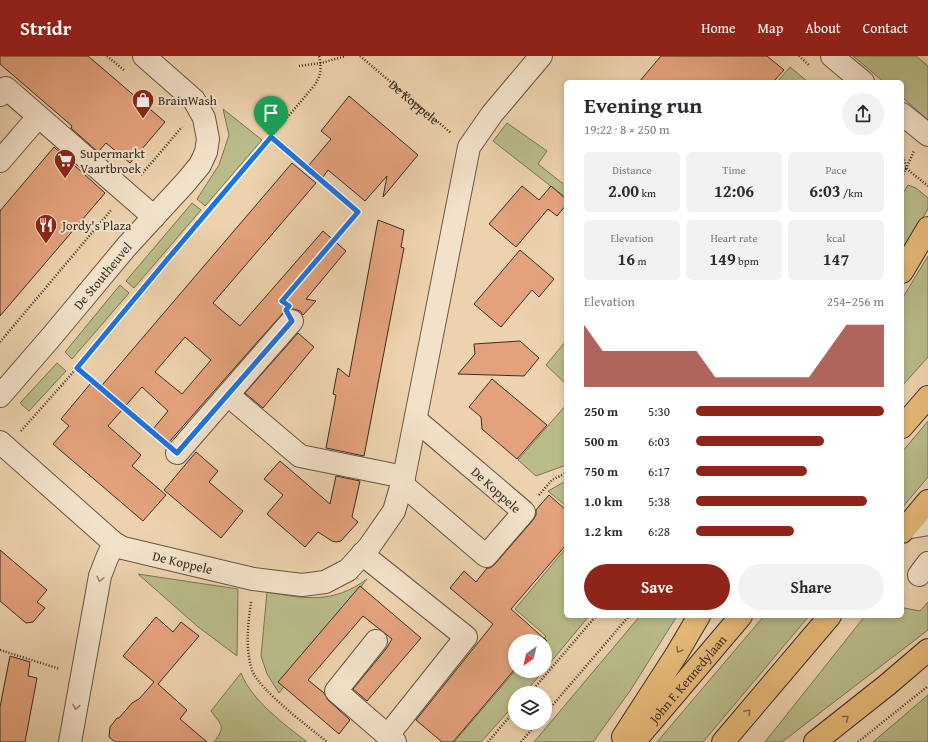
<!DOCTYPE html>
<meta charset="utf-8">
<style>
body{margin:0;font-family:"Gentium Book Plus",serif;background:#f2f2f3;color:#2b2b33;height:100vh;display:flex;flex-direction:column;font-size:15px;white-space:nowrap}
*{box-sizing:border-box;margin:0}
p{font-size:13px;color:#7c7c81}
.icon{flex:none;width:22px;height:22px;fill:none;stroke:currentColor;stroke-width:2;stroke-linecap:round;stroke-linejoin:round}
.map{position:relative;flex:1;overflow:hidden}
.sheet{position:absolute;left:564px;top:24px;width:340px;height:538px;display:flex;flex-direction:column;background:#fff;border-radius:6px;box-shadow:0 2px 6px #0003}
.sheet>*{flex:none}
.needle{width:26px;rotate:214deg}
.buttons{position:absolute;left:508px;top:578px;display:grid;gap:8px}
.buttons a{display:grid;place-items:center;width:44px;height:44px;border-radius:50%;background:#fff;box-shadow:0 2px 6px #0003;font-size:20px}
.pin{position:absolute;display:grid;place-items:center;width:34px;height:34px;color:#fff;margin:-41px -17px;border-radius:50% 50% 50% 0;rotate:-45deg;box-shadow:0 0 4px #0007}
.pin .icon{rotate:45deg}
.round{display:grid;place-items:center;flex:none;width:42px;height:42px;border-radius:21px;background:#f2f2f3}
.overview{display:flex;align-items:center;justify-content:space-between;height:68px;padding:0 20px}
h1{font-size:22px;font-weight:700;line-height:30px}
.stats{display:grid;grid-template-columns:repeat(3,1fr);gap:6px;height:68px;padding:4px 20px}
.stats div{display:grid;align-content:center;border-radius:6px;background:#f2f2f3;text-align:center}
.stats b{font-size:17px;font-weight:700}
.stats small{font-size:11px;font-weight:400}
.stats p{font-size:11px}
.chart{height:112px;padding:8px 20px}
.chart p{display:flex;justify-content:space-between}
.chart svg{width:100%;height:72px;margin-top:4px;fill:#8f2418;opacity:.7}
.cta{display:flex;gap:8px;margin-top:auto;padding:8px 20px}
.cta a{flex:1;height:46px;border-radius:24px;background:#8f2418;color:#fff;font-size:16px;font-weight:700;line-height:46px;text-align:center}
.cta a+a{background:#f2f2f3;color:#2b2b33}
ul{padding:0 20px;list-style:none;font-size:13px}
li{display:grid;grid-template-columns:64px 48px 1fr;align-items:center;height:30px}
li i{height:10px;border-radius:5px;background:#8f2418}
header{display:flex;align-items:center;gap:24px;box-sizing:border-box;height:56px;padding:0 20px;background:#8f2418;color:#fff}
header strong{font-size:19px}
nav{display:flex;gap:22px;margin-inline-start:auto;font-size:14px}
.map>svg:first-child{display:block}
.green{fill:#b9bc89;stroke:#7a7456}
.building{fill:#e4a27c;stroke:#3a2d23;fill-rule:evenodd}
.lines{fill:none;stroke-linecap:round;stroke-linejoin:round}
.minor-casing{stroke:#675646;stroke-width:24}
.major-casing{stroke:#3a2d23;stroke-width:24}
.path{stroke:#3a2d23;stroke-width:2.5;stroke-dasharray:1 2;stroke-linecap:butt}
.minor{stroke:#f3e2ca;stroke-width:22}
.major{stroke:#e6b976;stroke-width:22}
.oneway{stroke:#968876}
.oneway2{stroke:#876c48}
.route-casing{stroke:#fff;stroke-width:8}
.route{stroke:#1a73e8;stroke-width:5}
.labels{text-anchor:middle;dominant-baseline:central;stroke-width:4;stroke-linejoin:round;paint-order:stroke}
.poi-label{font-size:13px;fill:#3a2d23;stroke:#f3e2ca;text-anchor:start}
.street-label{font-size:13px;fill:#3a2d23;stroke:#f3e2ca}
</style>
<header>
<strong>Stridr</strong>
<nav><a>Home</a><a>Map</a><a>About</a><a>Contact</a></nav>
</header>
<div class="map">
<svg width="928" height="686" viewBox="0 0 928 686">
<rect width="100%" height="100%" fill="#edd2ad"/>
<filter id="stains"><feTurbulence type="fractalNoise" baseFrequency=".005" numOctaves="4"/><feColorMatrix values="0 0 0 0 .2 0 0 0 0 .09 0 0 0 0 .02 0 0 0 .5 -.17"/></filter>
<radialGradient id="worn" r=".72"><stop offset=".6" stop-color="#630" stop-opacity="0"/><stop offset="1" stop-color="#630" stop-opacity=".3"/></radialGradient>
<!-- green -->
<g class="green">
<path d="M853 0H916L928 10V64L902 41V26H884Z"/>
<path d="M790 11 808 26H777Z"/>
<path d="M223 53 262 84 205 150 197 143 219 109 229 79Z"/>
<path d="M507 67 547 95 538 108 566 130V142L493 85Z"/>
<path d="M908 129 916 132 928 142V153L902 196V139Z"/>
<path d="M192 147 201 154 134 232 126 225Z"/>
<path d="M928 200V301L902 330V243Z"/>
<path d="M120 229 129 237 72 303 65 296Z"/>
<path d="M566 285V328L546 309Z"/>
<path d="M57 307 66 315 29 355 20 347Z"/>
<path d="M566 349V409L536 420 518 404Z"/>
<path d="M928 365V421L902 452V396Z"/>
<path d="M566 425V450L548 435Z"/>
<path d="M566 492V560H589L545 613V585H542L546 580 515 553Z"/>
<path d="M138 518 238 533 237 600 197 570Z"/>
<path d="M367 523 279 637 267 618 261 600 267 536C306 543 333 548 367 523Z"/>
<path d="M928 546V574L782 686H765L865 560H902V550L904 552 920 555Z"/>
<path d="M640 560H677L630 635 593 686H534Z"/>
<path d="M764 560H809L703 686H657Z"/>
<path d="M515 615H543L525 637H515V648L481 686H454Z"/>
<path d="M241 617C252 645 284 668 307 686H214C226 670 222 670 211 655Z"/>
<path d="M928 639V686H873Z"/>
</g>
<!-- building -->
<g class="building">
<path d="M0 0H88L165 66 130 107 106 87 98 96 71 72 72 70 0 8Z"/>
<path d="M661 0H767L784 14 773 26H639Z"/>
<path d="M349 40 418 99 383 141 387 120 365 145 328 114 323 121 309 109 331 83 321 75Z"/>
<path d="M54 91 105 137 0 260V155Z"/>
<path d="M292 107 316 127 213 247 240 270 323 175 346 195 306 243 316 245 303 259 300 255 294 253H288L283 257 169 386 153 373 168 355 142 331 108 370 141 399 132 410 166 439 143 465 53 388 69 370 61 363 91 327 98 334ZM185 281 211 304 182 338 155 316Z"/>
<path d="M522 130 539 144 551 130 566 143V149L557 160 548 153 516 191 489 168Z"/>
<path d="M378 164 404 174 401 191 404 192 364 400 326 392 336 339 333 338 338 312 349 321Z"/>
<path d="M520 194 554 223 539 241 532 234 501 271 474 248Z"/>
<path d="M298 277 314 291 263 352 245 337Z"/>
<path d="M520 285 539 302 524 320 458 318 475 298 474 288Z"/>
<path d="M492 323 547 369 517 403 482 373 481 361 469 351Z"/>
<path d="M196 396 218 415 209 426 243 455 221 482 164 434Z"/>
<path d="M280 405 330 448 336 420 360 425 352 461 358 466 341 485 336 486 332 485 318 476 305 491 267 458 283 439 264 423Z"/>
<path d="M549 439 566 454V489L511 553 547 585H515V613L453 686H442L416 664 493 568 450 532 464 515 476 526 487 512H490L495 508 533 464 536 459V454Z"/>
<path d="M0 494 47 534 37 546 45 552 33 566 26 567 0 545Z"/>
<path d="M360 530 421 582 367 645 353 633 386 593 392 583 363 560 308 624 324 637 328 644 350 664 339 678 278 626Z"/>
<path d="M156 561 173 576 181 566 199 580 158 628 187 654 180 663 207 686H115L109 681 110 671 117 662H119L132 647 139 643 154 626 123 600Z"/>
<path d="M10 600 30 606 28 620 37 622 25 686H0V651Z"/>
</g>
<g class="lines">
<!-- minor casing -->
<g class="minor-casing">
<g id="minor">
<path d="M832 0 863 26"/>
<path d="M0 39 6 32 154 161"/>
<path d="M902 58 928 79"/>
<path d="M0 105 38 61"/>
<path d="M228 339 300 400 404 421"/>
<path id="s2" d="M0 340 52 280 127 190 185 127 200 109 206 96 208 83 204 62 194 44 144 0"/>
<path id="s3" d="M0 386 114 487 123 492 253 523 302 529 325 526 348 514 369 491 394 455 404 421 469 91 492 58 541 0"/>
<path d="M177 397 292 265"/>
<path d="M402 428 486 500 524 456 416 364"/>
<path d="M905 472 928 468"/>
<path d="M362 498 466 581 388 679"/>
<path d="M919 519 928 507"/>
<path d="M376 585 336 635 395 686"/>
<path d="M70 686 100 520 107 502 114 487"/>
</g>
</g>
<!-- major casing -->
<g class="major-casing">
<g id="major">
<path d="M902 216 928 172"/>
<path d="M902 371 928 341"/>
<path d="M902 476 928 445"/>
<path d="M623 681 676 599 699 560"/>
<path id="s4" d="M634 686 741 560"/>
<path d="M723 686 830 560"/>
<path d="M815 686 887 629 928 594"/>
</g>
</g>
<!-- path -->
<g class="path">
<path d="M107 0 125 15"/>
<path id="s1" d="M360 0 451 77"/>
<path d="M799 0 810 10"/>
<path d="M299 10 321 7 346 0"/>
<path d="M271 81 358 155 284 243"/>
<path d="M902 98 907 113 928 130"/>
<path d="M902 112 907 113"/>
<path d="M141 119 182 71"/>
<path d="M902 121 914 95"/>
<path d="M0 286 112 153"/>
<path d="M77 312 160 383"/>
<path d="M21 375 77 312 171 199 313 31C321 21 322 12 319 0"/>
<path d="M539 439 552 424 566 417"/>
<path d="M251 546C248 568 245 592 252 614 259 634 309 671 327 686"/>
<path d="M0 594 60 613"/>
<path d="M530 637 596 560"/>
<path d="M545 658 629 560"/>
<path d="M488 686 515 654"/>
<path d="M521 686 537 667"/>
<path d="M858 686 928 630"/>
</g>
<!-- minor -->
<use href="#minor" class="minor"/>
<!-- major -->
<use href="#major" class="major"/>
</g>
<!-- one-way arrows -->
<defs><path id="oneway-chevron" d="M-2-3.5L2.5 0L-2 3.5" fill="none" stroke-width="1.6" stroke-linecap="round" stroke-linejoin="round"/></defs>
<g class="oneway">
<use href="#oneway-chevron" transform="translate(100 523) rotate(103)"/>
<use href="#oneway-chevron" transform="translate(76 651) rotate(100)"/>
</g>
<g class="oneway2">
<use href="#oneway-chevron" transform="translate(679 594) rotate(121)"/>
<use href="#oneway-chevron" transform="translate(748 656) rotate(-50)"/>
<use href="#oneway-chevron" transform="translate(846 662) rotate(-38)"/>
</g>
<g class="lines">
<!-- route casing -->
<g class="route-casing">
<path id="route" d="M271 81 358 156 282 245 289 250 286 254 292 265 177 397 77 312 171 199Z"/>
</g>
<!-- route -->
<use href="#route" class="route"/>
</g>
<!-- icons -->
<defs>
<g id="shop-pin" transform="scale(1.15)"><path d="M0 17L-7.5 6A9.5 9.5 0 1 1 7.5 6Z" fill="#8f2418" stroke="#f3e2ca"/><path d="M-5-2.5h2.3a2.7 3.5 0 0 1 5.4 0H5L5.5 6h-11ZM-1.5-2.5h3a1.5 2.3 0 0 0-3 0Z" fill="#fff"/></g>
<g id="supermarket-pin" transform="scale(1.15)"><path d="M0 17L-7.5 6A9.5 9.5 0 1 1 7.5 6Z" fill="#8f2418" stroke="#f3e2ca"/><path d="M-6-5.5h2.5l.6 2H6L4.5 2H-2.5L-4.4-4H-6ZM-1.5 3.2a1.3 1.3 0 1 0 .1 0ZM3 3.2a1.3 1.3 0 1 0 .1 0Z" fill="#fff"/></g>
<g id="restaurant-pin" transform="scale(1.15)"><path d="M0 17L-7.5 6A9.5 9.5 0 1 1 7.5 6Z" fill="#8f2418" stroke="#f3e2ca"/><path d="M-5-6h1v4h1v-4h1v4h1v-4h1v5L-1.5 .5V6h-2V.5L-5-1ZM5-6V6H3V1.5H1.5Q1.5-4 5-6Z" fill="#fff"/></g>
</defs>
<g fill-rule="evenodd">
<use href="#shop-pin" x="143" y="44"/>
<use href="#supermarket-pin" x="65" y="104"/>
<use href="#restaurant-pin" x="46" y="169"/>
</g>
<g class="labels">
<!-- poi labels -->
<g class="poi-label">
<text x="158" y="44">BrainWash</text>
<text x="80" y="97">Supermarkt<tspan x="80" dy="15">Vaartbroek</tspan></text>
<text x="62" y="169">Jordy's Plaza</text>
</g>
<!-- street labels -->
<g class="street-label">
<text stroke="none"><textPath href="#s1" startOffset="71">De Koppele</textPath></text>
<text stroke="none"><textPath href="#s2" startOffset="158">De Stoutheuvel</textPath></text>
<text transform="translate(496 434) rotate(42)">De Koppele</text>
<text stroke="none"><textPath href="#s3" startOffset="224">De Koppele</textPath></text>
<text stroke="none"><textPath href="#s4" startOffset="83">John F. Kennedylaan</textPath></text>
</g>
</g>
<rect width="100%" height="100%" filter="url(#stains)"/>
<rect width="100%" height="100%" fill="url(#worn)"/>
</svg>
<div class="buttons">
<a><svg class="needle" viewBox="-14 -14 28 28"><path d="M0-13l5 13h-10z" fill="#e53935"/><path d="M0 13l5-13h-10z" fill="#7c7c81"/></svg></a>
<a><svg class="icon" aria-label="layers" viewBox="0 0 24 24"><path d="M12 4l9 5-9 5-9-5zM3 14l9 5 9-5"/></svg></a>
</div>
<div class="pin" style="left:271px;top:81px;background:#1e9e55"><svg class="icon" aria-label="arrive" viewBox="0 0 24 24"><path d="M6 21V4h12l-3 4 3 4H6"/></svg></div>
<section class="sheet">
<div class="overview"><div><h1>Evening run</h1><p>19:22 · 8 × 250 m</p></div><a class="round"><svg class="icon" aria-label="share" viewBox="0 0 24 24"><path d="M12 15V3M7 8l5-5 5 5M5 13v7h14v-7"/></svg></a></div>
<div class="stats">
<div><p>Distance</p><b>2.00<small> km</small></b></div>
<div><p>Time</p><b>12:06</b></div>
<div><p>Pace</p><b>6:03<small> /km</small></b></div>
</div>
<div class="stats">
<div><p>Elevation</p><b>16<small> m</small></b></div>
<div><p>Heart rate</p><b>149<small> bpm</small></b></div>
<div><p>kcal</p><b>147</b></div>
</div>
<div class="chart"><p><span>Elevation</span>254–256 m</p>
<svg viewBox="0 0 160 44" preserveAspectRatio="none"><path d="M0 44V6L10 22L20 22L30 22L40 22L50 22L60 22L70 38L80 38L90 38L100 38L110 38L120 38L130 22L140 6L150 6L160 6V44z"/></svg>
</div>
<ul>
<li><b>250 m</b>5:30<i style="width:100%"></i></li>
<li><b>500 m</b>6:03<i style="width:68%"></i></li>
<li><b>750 m</b>6:17<i style="width:59%"></i></li>
<li><b>1.0 km</b>5:38<i style="width:91%"></i></li>
<li><b>1.2 km</b>6:28<i style="width:52%"></i></li>
</ul>
<div class="cta"><a>Save</a><a>Share</a></div>
</section>
</div>
